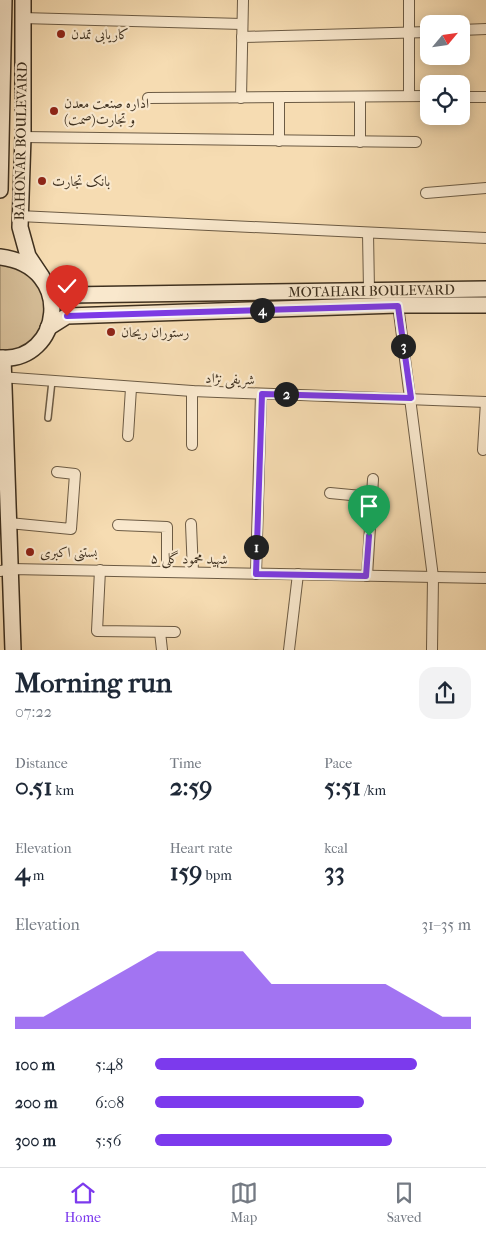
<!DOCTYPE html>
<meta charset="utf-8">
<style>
body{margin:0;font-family:"IM FELL French Canon",Amiri,serif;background:#f2f2f3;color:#1f2937;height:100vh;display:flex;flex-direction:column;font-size:19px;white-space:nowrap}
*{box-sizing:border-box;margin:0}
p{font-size:16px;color:#747a83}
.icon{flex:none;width:28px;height:28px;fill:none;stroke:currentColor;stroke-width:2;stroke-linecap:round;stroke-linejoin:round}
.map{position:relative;height:650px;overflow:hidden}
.side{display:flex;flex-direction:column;background:#fff;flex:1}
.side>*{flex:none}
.needle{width:32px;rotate:61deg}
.buttons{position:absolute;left:420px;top:15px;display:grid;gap:10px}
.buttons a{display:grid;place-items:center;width:50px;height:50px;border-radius:10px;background:#fff;box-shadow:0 2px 12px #0003;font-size:25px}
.pin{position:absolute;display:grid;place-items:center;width:42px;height:42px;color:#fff;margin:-51px -21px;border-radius:50% 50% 50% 0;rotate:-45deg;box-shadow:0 0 5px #0007}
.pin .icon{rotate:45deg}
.km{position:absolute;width:25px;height:25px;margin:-12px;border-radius:50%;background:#222;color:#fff;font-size:14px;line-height:25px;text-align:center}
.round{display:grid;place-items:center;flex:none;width:52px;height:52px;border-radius:15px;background:#f2f2f3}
.overview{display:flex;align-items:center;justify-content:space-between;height:85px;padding:0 15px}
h1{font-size:28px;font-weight:700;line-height:38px}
.stats{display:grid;grid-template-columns:repeat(3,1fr);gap:8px;height:85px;padding:5px 15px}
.stats div{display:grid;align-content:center}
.stats b{font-size:25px;font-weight:700}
.stats small{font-size:14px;font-weight:400}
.stats p{font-size:14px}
.chart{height:140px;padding:10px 15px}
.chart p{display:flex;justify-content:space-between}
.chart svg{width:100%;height:90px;margin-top:5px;fill:#7c3aed;opacity:.7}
ul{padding:0 15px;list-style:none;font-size:16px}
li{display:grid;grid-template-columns:80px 60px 1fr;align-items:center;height:38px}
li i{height:12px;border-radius:6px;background:#7c3aed}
.dock{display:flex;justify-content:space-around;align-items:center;height:70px;border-top:1px solid #e0e1e3;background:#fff;font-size:14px;color:#747a83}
.dock a{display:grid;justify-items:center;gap:2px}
.dock .on{color:#7c3aed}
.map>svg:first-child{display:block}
.green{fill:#d7bf99;stroke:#8a785c}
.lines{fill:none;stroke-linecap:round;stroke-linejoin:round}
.lane-casing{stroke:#6c5b44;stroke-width:8}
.street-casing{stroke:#6c5b44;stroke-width:12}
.secondary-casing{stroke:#3e301f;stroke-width:18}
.lane{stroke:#f9e8cd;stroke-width:5}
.street{stroke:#f9e8cd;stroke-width:10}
.secondary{stroke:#f9e8cd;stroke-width:15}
.route-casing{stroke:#fff;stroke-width:10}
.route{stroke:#7c3aed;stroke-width:6}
.poi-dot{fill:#8f2418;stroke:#f9e8cd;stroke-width:2}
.labels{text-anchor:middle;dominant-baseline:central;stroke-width:4.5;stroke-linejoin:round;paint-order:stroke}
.poi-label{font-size:14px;fill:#3e301f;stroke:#f9e8cd;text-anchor:start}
.street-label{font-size:14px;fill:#3e301f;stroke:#f9e8cd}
</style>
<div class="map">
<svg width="486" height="650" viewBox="0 0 486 650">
<rect width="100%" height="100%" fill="#f6dcb2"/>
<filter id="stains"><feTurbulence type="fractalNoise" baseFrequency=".004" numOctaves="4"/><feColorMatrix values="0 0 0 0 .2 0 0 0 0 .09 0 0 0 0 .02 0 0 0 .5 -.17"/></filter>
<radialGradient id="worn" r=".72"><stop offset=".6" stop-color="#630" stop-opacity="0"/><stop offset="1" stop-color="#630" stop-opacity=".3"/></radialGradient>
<!-- green -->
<path class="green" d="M0 263 28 271 45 295 44 326 35 339 23 348 0 353Z"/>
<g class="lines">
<!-- lane casing -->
<g class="lane-casing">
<path id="lane" d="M48 418 52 381"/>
</g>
<!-- street casing -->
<g class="street-casing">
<g id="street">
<path d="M22 18 242 24"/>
<path d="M461 30 486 29"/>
<path d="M242 37 429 32"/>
<path d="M409 96V0"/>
<path d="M461 97H486"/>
<path d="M148 98 429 96"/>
<path d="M241 98 243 0"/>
<path d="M23 137 416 142"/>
<path d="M279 141V98"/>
<path d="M360 142V97"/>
<path d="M426 193 486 188"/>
<path d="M19 216 486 238"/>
<path d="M368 233 369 290"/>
<path d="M398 305 433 577 432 650"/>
<path d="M0 377 192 391 486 402"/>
<path d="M192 391V445"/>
<path d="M128 436 131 388"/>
<path d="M483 450 486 402"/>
<path d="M330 493 372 497"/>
<path d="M9 523 71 529 75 474 57 472"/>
<path d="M191 524 193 572"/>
<path d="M118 525 167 527V572"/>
<path d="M100 570 97 631 175 632"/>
<path d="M0 571 11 569 486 578"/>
<path d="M256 574 261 394"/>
<path d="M367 576 373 479"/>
<path d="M160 632 162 650"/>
<path d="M289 650 298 574"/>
</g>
</g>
<!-- secondary casing -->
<g class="secondary-casing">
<g id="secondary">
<path d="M23 0V137L20 227 28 256 42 277"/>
<path d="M0 190 4 0"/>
<path d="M0 257C76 266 62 363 0 358"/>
<path id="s1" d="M50 291 68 295 486 289"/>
<path d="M48 328 67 316 398 305H486"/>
<path d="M3 358 13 650"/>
</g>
</g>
<!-- lane -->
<use href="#lane" class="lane"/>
<!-- street -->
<use href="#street" class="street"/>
<!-- secondary -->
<use href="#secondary" class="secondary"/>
</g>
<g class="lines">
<!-- route casing -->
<g class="route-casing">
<path id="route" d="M67 316 398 306 411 398 262 394 256 574 366 576 369 536"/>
</g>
<!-- route -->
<use href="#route" class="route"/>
</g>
<!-- markers -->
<g class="poi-dot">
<circle cx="61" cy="34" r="5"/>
<circle cx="54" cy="111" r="5"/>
<circle cx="42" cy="181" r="5"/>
<circle cx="111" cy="332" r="5"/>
<circle cx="30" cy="552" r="5"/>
</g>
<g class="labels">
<!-- poi labels -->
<g class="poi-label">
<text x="71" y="34">کاریابی تمدن</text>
<text x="64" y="103">اداره صنعت معدن<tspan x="64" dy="16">و تجارت(صمت)</tspan></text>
<text x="52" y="181">بانک تجارت</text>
<text x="121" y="332">رستوران ریحان</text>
<text x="40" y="552">بستنی اکبری</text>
</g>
<!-- street labels -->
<g class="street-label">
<text transform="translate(21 141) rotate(-89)">BAHONAR BOULEVARD</text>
<text stroke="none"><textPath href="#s1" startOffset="322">MOTAHARI BOULEVARD</textPath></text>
<text transform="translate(230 379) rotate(2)">شریفی نژاد</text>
<text transform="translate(189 559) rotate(1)">شهید محمود گلی ۵</text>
</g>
</g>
<rect width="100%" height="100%" filter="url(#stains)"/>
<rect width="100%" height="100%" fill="url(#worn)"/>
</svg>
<div class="buttons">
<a><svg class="needle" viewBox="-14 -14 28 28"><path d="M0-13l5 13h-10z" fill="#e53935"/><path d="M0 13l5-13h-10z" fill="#747a83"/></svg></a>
<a><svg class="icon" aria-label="locate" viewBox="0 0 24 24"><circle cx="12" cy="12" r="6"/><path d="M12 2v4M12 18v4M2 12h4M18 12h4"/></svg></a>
</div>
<div class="pin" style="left:369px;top:536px;background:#1e9e55"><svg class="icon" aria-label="arrive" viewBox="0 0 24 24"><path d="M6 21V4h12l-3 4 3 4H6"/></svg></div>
<div class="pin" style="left:67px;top:316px;background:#d93025"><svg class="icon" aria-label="check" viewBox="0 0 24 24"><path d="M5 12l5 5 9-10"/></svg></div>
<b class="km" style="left:256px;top:547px">1</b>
<b class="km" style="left:286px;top:394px">2</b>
<b class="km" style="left:403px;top:346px">3</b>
<b class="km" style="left:262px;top:310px">4</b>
</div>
<section class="side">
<div class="overview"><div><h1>Morning run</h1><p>07:22</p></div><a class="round"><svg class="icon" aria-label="share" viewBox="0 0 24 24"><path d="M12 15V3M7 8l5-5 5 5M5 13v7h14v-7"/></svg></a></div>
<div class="stats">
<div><p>Distance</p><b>0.51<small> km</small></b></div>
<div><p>Time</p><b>2:59</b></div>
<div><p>Pace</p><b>5:51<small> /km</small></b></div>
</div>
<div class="stats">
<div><p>Elevation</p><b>4<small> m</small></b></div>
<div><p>Heart rate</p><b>159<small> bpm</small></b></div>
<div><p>kcal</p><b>33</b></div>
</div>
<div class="chart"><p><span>Elevation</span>31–35 m</p>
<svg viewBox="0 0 160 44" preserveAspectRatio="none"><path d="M0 44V38L10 38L20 30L30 22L40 14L50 6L60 6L70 6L80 6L90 22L100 22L110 22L120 22L130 22L140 30L150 38L160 38V44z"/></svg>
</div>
<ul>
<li><b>100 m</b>5:48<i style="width:83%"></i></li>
<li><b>200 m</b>6:08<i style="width:66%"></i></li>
<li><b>300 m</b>5:56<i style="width:75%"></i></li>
</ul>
</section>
<nav class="dock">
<a class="on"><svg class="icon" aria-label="home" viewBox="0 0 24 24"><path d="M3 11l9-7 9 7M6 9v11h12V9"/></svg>Home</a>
<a><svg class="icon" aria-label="map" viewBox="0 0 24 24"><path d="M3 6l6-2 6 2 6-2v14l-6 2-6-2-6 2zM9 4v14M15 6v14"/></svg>Map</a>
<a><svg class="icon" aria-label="saved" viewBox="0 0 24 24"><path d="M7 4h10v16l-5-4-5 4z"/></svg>Saved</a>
</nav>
